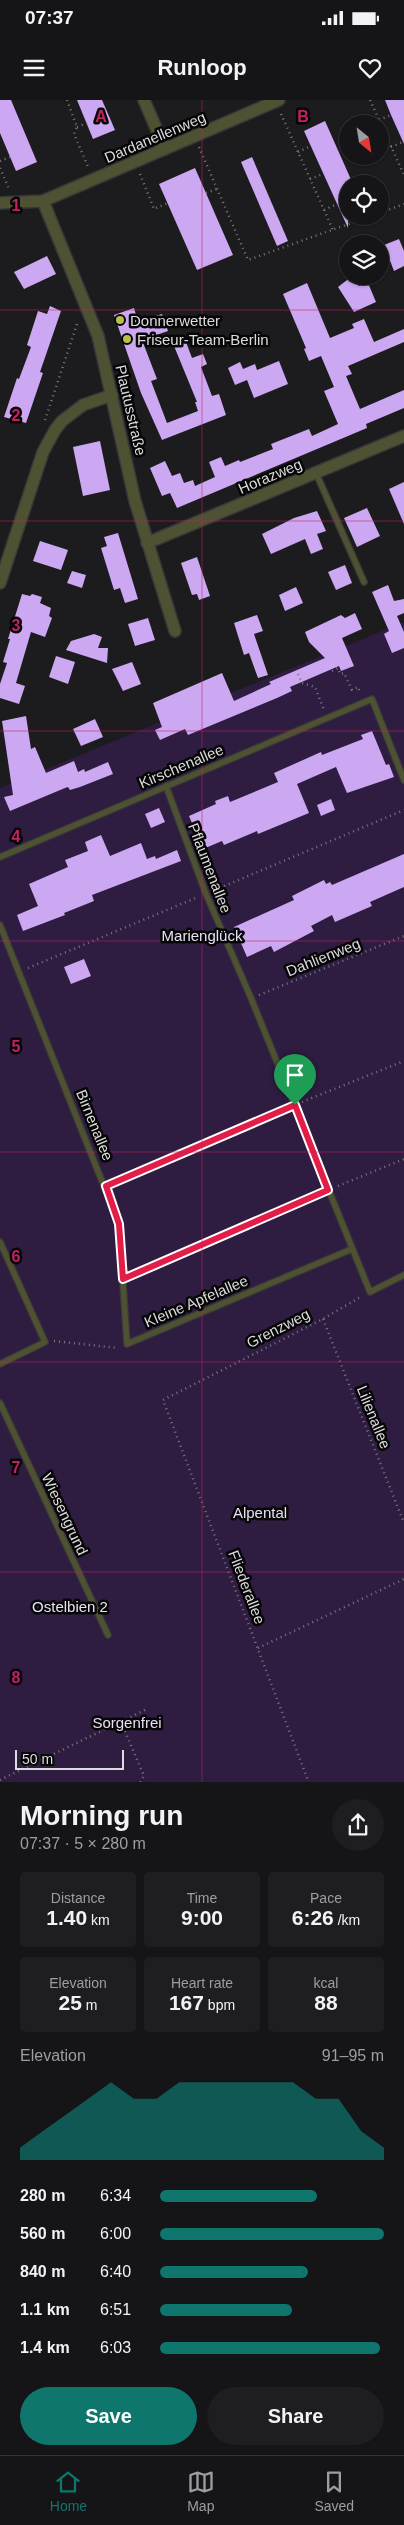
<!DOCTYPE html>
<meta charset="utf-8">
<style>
body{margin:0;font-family:Arial,sans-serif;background:#1e1d1f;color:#f1f3f6;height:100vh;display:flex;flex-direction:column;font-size:19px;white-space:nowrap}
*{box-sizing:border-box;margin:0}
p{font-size:16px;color:#9d9ea1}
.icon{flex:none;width:28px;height:28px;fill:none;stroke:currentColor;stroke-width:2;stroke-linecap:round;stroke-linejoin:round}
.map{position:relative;height:1682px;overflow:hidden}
.panel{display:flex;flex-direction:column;background:#151416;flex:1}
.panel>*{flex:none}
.needle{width:32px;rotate:150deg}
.controls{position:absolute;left:339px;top:15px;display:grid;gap:10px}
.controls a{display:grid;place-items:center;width:50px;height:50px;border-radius:50%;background:#151416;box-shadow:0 1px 4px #0004,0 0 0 1px #343335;font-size:25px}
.scale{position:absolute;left:15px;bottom:12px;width:109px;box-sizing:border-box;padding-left:5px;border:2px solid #dcdbdd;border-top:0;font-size:14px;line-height:18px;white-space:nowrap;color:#dcdbdd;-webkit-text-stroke:4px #060607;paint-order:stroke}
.pin{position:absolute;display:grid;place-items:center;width:42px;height:42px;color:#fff;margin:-51px -21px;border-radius:50% 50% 50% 0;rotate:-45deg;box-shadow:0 0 5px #0007}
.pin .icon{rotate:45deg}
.round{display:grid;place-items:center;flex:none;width:52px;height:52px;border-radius:26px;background:#1e1d1f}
.head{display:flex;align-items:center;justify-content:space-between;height:85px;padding:0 20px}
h1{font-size:28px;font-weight:600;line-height:38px}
.metrics{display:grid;grid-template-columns:repeat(3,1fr);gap:8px;height:85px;padding:5px 20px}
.metrics div{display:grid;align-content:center;border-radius:5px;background:#1e1d1f;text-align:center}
.metrics b{font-size:21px;font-weight:600}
.metrics small{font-size:14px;font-weight:400}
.metrics p{font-size:14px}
.chart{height:140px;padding:10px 20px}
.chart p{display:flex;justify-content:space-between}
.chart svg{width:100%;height:90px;margin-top:5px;fill:#0f766e;opacity:.7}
.button{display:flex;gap:10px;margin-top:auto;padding:10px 20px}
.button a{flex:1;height:58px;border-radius:30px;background:#0f766e;color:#fff;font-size:20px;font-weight:600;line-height:58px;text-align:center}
.button a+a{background:#1e1d1f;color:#f1f3f6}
ul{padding:0 20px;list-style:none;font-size:16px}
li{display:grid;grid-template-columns:80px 60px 1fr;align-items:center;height:38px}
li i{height:12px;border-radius:6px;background:#0f766e}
.status{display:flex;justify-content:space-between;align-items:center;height:35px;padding:0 25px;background:#151416;direction:ltr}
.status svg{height:14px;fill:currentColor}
header{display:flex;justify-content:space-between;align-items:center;height:65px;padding:0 20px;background:#151416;font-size:22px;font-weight:600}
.tabs{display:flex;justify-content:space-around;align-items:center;height:70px;border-top:1px solid #343335;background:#151416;font-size:14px;color:#9d9ea1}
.tabs a{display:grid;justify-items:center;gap:2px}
.tabs .on{color:#0f766e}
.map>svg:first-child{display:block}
.green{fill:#2f1c41}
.building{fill:#cca8f3}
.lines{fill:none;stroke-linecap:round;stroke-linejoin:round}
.service-casing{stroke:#373638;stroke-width:8}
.minor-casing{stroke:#373638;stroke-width:14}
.path{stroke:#79787a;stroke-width:2.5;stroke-dasharray:1 4;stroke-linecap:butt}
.service{stroke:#4e5232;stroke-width:5.5}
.minor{stroke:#4e5232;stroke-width:11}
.route-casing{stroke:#fff;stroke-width:10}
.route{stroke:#e11d48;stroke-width:6}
.grid{fill:none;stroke:#c32262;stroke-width:1;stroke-opacity:0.55}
.poi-dot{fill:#b7c148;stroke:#060607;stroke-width:2}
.labels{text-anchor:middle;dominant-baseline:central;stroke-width:5;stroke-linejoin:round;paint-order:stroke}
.street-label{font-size:15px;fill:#dcdbdd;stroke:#060607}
.poi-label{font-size:15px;fill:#dcdbdd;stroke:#060607;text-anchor:start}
.park-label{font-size:15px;fill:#e9e0f4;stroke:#060607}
.grid-label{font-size:16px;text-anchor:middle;font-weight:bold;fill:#c32262;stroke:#060607;stroke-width:5;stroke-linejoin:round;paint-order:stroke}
</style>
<div class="status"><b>07:37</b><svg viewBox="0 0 49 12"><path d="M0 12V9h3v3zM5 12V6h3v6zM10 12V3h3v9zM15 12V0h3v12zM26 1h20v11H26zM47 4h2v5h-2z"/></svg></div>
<header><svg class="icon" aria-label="menu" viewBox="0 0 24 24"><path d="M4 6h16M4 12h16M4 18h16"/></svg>Runloop<svg class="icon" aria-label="heart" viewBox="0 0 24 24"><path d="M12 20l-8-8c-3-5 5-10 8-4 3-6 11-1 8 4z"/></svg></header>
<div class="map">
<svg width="404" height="1683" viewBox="0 0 404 1683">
<rect width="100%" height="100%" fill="#1c1b1d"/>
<!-- green -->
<path class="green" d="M404 522V1682L0 1683V688Z"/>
<!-- building -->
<g class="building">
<path d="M0 0H11L37 62 16 71 0 33Z"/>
<path d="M77 0H102L115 30 93 39Z"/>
<path d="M385 0H404V44L391 15Z"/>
<path d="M325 21 353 84H348V128L304 31Z"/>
<path d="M252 57 288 141 277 146 241 62Z"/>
<path d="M195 68 233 155 197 170 159 84Z"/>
<path d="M399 139 404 151V166L394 171 384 145Z"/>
<path d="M47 156 56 174 24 189 14 172Z"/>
<path d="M351 177 359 186 368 183 376 202 354 212 338 187Z"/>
<path d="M307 183 330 238 354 228 352 224 364 219 374 242 404 229V242L348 266 352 274 346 276 360 309 404 290V308L366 324 367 328 177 408 170 393 162 396 150 368 165 361 172 376 180 373 184 383 193 380 195 386 215 377 209 362 221 357 225 366 239 360 240 362 273 349 271 344 309 329 312 336 338 324 324 291 334 287 321 256 309 261 304 249 306 248 283 194Z"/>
<path d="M50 206 61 211 40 272 43 273 26 323 4 317 17 278 19 279 31 247 27 245 38 211 47 214Z"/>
<path d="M134 208 138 222 162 214 168 231 142 240 157 279 151 281 167 323 198 311 195 302H197L174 246 186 242 192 258 203 254 207 264 201 267 212 296 219 294 226 315 162 340 141 293 114 215Z"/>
<path d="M279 261 288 284 254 298 247 280 235 285 228 268 240 262 243 269 255 264 257 270Z"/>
<path d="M100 341 110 390 83 396 73 347Z"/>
<path d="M404 382V424L389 389Z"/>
<path d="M367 408 380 436 357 447 344 418Z"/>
<path d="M317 411 326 431 317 434 323 449 311 454 305 439 271 454 262 434 294 418Z"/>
<path d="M118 433 138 499 125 503 120 488 114 490 101 448 107 446 104 437Z"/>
<path d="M40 441 68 450 61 470 33 461Z"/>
<path d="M197 457 210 496 199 500 197 494 192 495 181 463Z"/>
<path d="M345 465 352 483 336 490 328 472Z"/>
<path d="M72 471 86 475 82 488 67 483Z"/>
<path d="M388 485 394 501 404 499V513L397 516 404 532V548L392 553 384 534 389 531 372 492Z"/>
<path d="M296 487 303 503 285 511 279 495Z"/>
<path d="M22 494 30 496 32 494 42 497 40 503 51 508 49 516 52 518 45 537 31 532 16 583 25 586 19 604 0 598V584L7 563 3 562 10 539H8Z"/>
<path d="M355 513 362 529 342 538 354 566 341 571 339 566 290 587 292 591 277 598 188 635 185 629 160 640 155 630 162 627 153 603 222 573 234 601 271 584 269 582 325 558 309 542 305 532 341 515 345 518Z"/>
<path d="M257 515 263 531 254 534 268 575 258 578 249 553 244 555 234 523Z"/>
<path d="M148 518 155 540 135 546 128 524Z"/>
<path d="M94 534 102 537 98 548H108L107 563 66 550 71 541Z"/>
<path d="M56 556 75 562 68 584 49 577Z"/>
<path d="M132 562 141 584 123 591 112 569Z"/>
<path d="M26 616 31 649 35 647 46 673 74 661 78 672 84 669 85 672 108 662 113 674 80 687 70 690 68 687 65 688 10 711 4 697 13 695 2 621Z"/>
<path d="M95 619 103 637 81 646 73 629Z"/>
<path d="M372 631 386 665 389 664 394 677 347 693 336 667 297 684 309 713 258 734 257 731 224 745 222 741 203 749 189 716 216 704 215 701 228 696 230 702 278 682 274 673 321 652 322 655 363 639 361 635Z"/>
<path d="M331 699 335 710 321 716 317 705Z"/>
<path d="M159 708 165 722 151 728 145 714Z"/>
<path d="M101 735 110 756 141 743 147 759 155 756 156 759 177 750 181 761 92 795 94 801 64 813 65 815 23 831 17 815 38 806 29 784 68 767 65 760 88 751 85 742Z"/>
<path d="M404 754V787L370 802 372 806 335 822 332 815 311 826 314 831 274 852 271 846 247 857 234 827 294 800 292 796 324 780 326 784 330 782 332 785Z"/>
<path d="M84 859 91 876 71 884 64 867Z"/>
</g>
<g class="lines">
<!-- service casing -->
<g class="service-casing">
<g id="service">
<path d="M316 373 364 482"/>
<path d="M166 686 206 794 251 898 370 1192 404 1175"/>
<path d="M0 757 372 599 404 680"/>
<path d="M0 825 119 1124 127 1244 352 1149"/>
<path d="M0 1142 45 1242 0 1264"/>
<path d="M0 1303 108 1535"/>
</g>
</g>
<!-- minor casing -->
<g class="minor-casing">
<g id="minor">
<path d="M144 0 165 49"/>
<path d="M43 101 98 236 135 401 175 531"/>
<path d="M0 103 43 101 279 0"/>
<path d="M147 443 404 336"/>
<path d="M0 483 43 352 55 330 62 321 83 305 112 295"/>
</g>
</g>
<!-- path -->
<g class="path">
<path d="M67 0 77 27 74 34 89 69"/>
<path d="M370 0 404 75"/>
<path d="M281 14 333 130"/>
<path d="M379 20 391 15"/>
<path d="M77 27 87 23"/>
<path d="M199 47 248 160 371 116"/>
<path d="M391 47 403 42"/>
<path d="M298 52 311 46"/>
<path d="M0 61 10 57"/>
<path d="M0 68 9 89"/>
<path d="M140 74 154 109 168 103"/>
<path d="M310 79 323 74"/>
<path d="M206 93 217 89"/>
<path d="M324 110 337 104"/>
<path d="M380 113 404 104"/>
<path d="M45 320 78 221"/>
<path d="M332 571 338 568 340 574 344 573 352 590 358 587 360 593"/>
<path d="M298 574 302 583 315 587 324 610"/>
<path d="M215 790 404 710"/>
<path d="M28 868 198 797"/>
<path d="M259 895 404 836"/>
<path d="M302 1002 404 961"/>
<path d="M111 1083 286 1009"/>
<path d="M338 1086 404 1059"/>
<path d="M132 1175 319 1094"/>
<path d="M323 1219 404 1423"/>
<path d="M54 1241 118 1248"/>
<path d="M258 1548 404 1479"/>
<path d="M121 1622 144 1676 140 1683"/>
<path d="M0 1680 147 1609"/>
<path d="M309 1683 163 1300 323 1219 362 1196"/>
</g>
<!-- service -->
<use href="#service" class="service"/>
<!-- minor -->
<use href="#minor" class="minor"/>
</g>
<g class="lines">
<!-- route casing -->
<g class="route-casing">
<path id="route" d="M295 1005 328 1090 123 1179 119 1124 106 1086Z"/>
</g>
<!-- route -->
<use href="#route" class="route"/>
</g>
<!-- grid -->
<path class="grid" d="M202 0V1683M0 210H404M0 421H404M0 631H404M0 841H404M0 1052H404M0 1262H404M0 1472H404"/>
<!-- markers -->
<g class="poi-dot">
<circle cx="120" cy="220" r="5"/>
<circle cx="127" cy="239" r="5"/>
</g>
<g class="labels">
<!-- street labels -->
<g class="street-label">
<text transform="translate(155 37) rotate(-23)">Dardanellenweg</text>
<text transform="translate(131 310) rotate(77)">Plautusstraße</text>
<text transform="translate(270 376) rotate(-23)">Horazweg</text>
<text transform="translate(181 666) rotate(-23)">Kirschenallee</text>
<text transform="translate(210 768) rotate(69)">Pflaumenallee</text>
<text transform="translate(323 857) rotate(-22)">Dahlienweg</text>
<text transform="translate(95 1025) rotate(68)">Birnenallee</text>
<text transform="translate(196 1201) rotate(-23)">Kleine Apfelallee</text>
<text transform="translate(278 1228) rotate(-27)">Grenzweg</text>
<text transform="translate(374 1317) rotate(68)">Lilienallee</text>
<text transform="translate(65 1414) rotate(65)">Wiesengrund</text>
<text transform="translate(247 1487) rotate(69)">Fliederallee</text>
</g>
<!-- poi labels -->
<g class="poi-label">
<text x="130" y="220">Donnerwetter</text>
<text x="137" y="239">Friseur-Team-Berlin</text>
</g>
<!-- park labels -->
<g class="park-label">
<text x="202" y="835">Marienglück</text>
<text x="260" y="1412">Alpental</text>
<text x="70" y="1506">Ostelbien 2</text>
<text x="127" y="1622">Sorgenfrei</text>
</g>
</g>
<g class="grid-label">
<text x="101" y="22">A</text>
<text x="303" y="22">B</text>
<text x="16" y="111">1</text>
<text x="16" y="321">2</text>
<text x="16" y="531">3</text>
<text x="16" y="742">4</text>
<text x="16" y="952">5</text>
<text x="16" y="1162">6</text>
<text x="16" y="1373">7</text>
<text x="16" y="1583">8</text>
</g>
</svg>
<div class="controls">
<a><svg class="needle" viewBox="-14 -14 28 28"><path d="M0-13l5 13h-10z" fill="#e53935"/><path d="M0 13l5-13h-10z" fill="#9d9ea1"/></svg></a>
<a><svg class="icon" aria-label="locate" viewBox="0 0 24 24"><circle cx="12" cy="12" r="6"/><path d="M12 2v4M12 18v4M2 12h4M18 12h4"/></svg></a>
<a><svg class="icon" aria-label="layers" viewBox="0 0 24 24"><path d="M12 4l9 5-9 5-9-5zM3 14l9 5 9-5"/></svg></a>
</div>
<div class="scale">50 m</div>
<div class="pin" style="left:295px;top:1005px;background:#1e9e55"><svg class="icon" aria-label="arrive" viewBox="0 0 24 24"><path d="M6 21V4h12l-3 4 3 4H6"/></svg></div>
</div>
<section class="panel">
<div class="head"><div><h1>Morning run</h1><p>07:37 · 5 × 280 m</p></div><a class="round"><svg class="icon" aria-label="share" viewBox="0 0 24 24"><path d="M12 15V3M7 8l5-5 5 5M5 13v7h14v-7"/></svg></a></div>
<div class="metrics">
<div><p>Distance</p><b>1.40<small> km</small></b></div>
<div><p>Time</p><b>9:00</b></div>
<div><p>Pace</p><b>6:26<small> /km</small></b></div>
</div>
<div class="metrics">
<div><p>Elevation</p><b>25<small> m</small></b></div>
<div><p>Heart rate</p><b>167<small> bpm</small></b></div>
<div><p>kcal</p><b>88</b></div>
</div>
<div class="chart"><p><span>Elevation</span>91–95 m</p>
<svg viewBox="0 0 160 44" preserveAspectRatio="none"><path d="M0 44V38L10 30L20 22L30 14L40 6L50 14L60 14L70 6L80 6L90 6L100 6L110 6L120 6L130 14L140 14L150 30L160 38V44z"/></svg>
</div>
<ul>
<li><b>280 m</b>6:34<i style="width:70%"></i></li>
<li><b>560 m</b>6:00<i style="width:100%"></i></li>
<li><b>840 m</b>6:40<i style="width:66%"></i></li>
<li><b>1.1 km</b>6:51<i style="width:59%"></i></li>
<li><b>1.4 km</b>6:03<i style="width:98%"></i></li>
</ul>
<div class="button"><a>Save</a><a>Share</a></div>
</section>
<nav class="tabs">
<a class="on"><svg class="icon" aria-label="home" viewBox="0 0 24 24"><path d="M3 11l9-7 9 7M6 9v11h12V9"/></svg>Home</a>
<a><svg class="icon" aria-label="map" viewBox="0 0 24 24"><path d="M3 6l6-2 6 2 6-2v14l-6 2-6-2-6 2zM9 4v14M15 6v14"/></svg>Map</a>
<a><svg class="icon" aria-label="saved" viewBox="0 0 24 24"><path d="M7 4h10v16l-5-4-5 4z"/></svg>Saved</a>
</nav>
